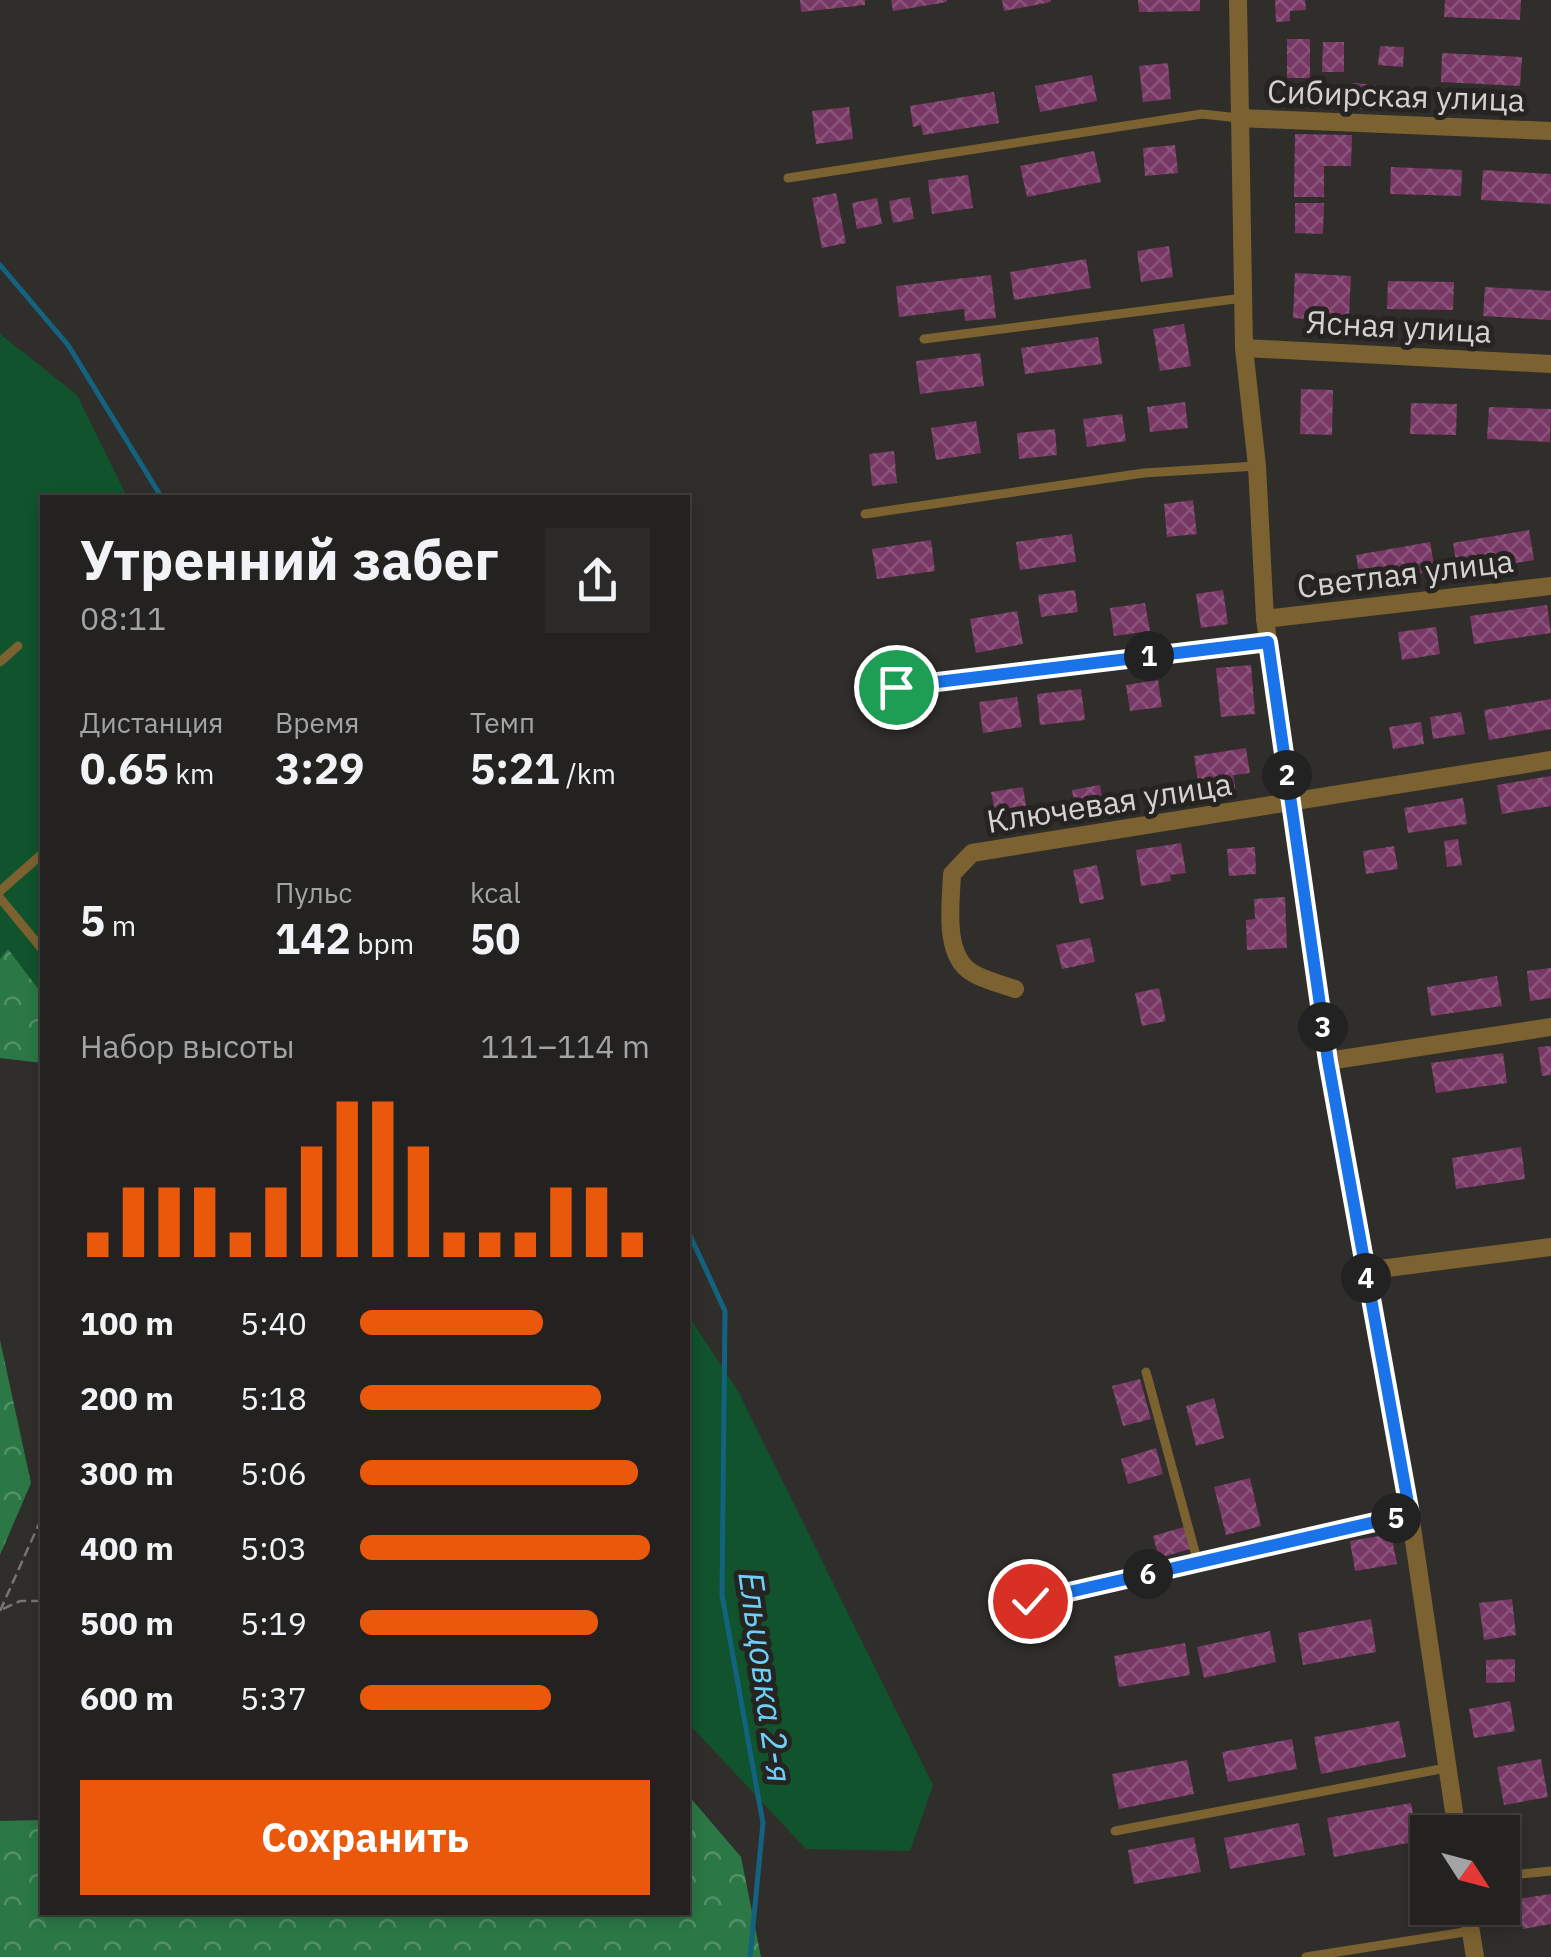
<!DOCTYPE html>
<html lang="ru">
<meta charset="utf-8">
<style>
body{margin:0;font-family:"IBM Plex Sans",sans-serif;background:#2b2a29;color:#f1f3f6;height:100vh;display:flex;flex-direction:column;font-size:38px;white-space:nowrap}
*{box-sizing:border-box;margin:0}
p{font-size:32px;color:#a3a4a5}
.icon{flex:none;width:55px;height:55px;fill:none;stroke:currentColor;stroke-width:2;stroke-linecap:round;stroke-linejoin:round}
.map{position:relative;flex:1;overflow:hidden}
.side{position:absolute;left:40px;top:495px;width:650px;height:1420px;display:flex;flex-direction:column;background:#232220;border-radius:0px;box-shadow:0 5px 15px #0003,0 0 0 2px #403f3e}
.side>*{flex:none}
.needle{width:65px;rotate:126deg}
.tools{position:absolute;left:1410px;top:1815px;display:grid;gap:20px}
.tools a{display:grid;place-items:center;width:110px;height:110px;border-radius:0px;background:#232220;box-shadow:0 5px 15px #0003,0 0 0 2px #403f3e;font-size:50px}
.pin{position:absolute;display:grid;place-items:center;width:85px;height:85px;color:#fff;margin:-42px;border:5px solid #fff;border-radius:50%;box-shadow:0 2px 10px #0007}
.km{position:absolute;width:50px;height:50px;margin:-25px;border-radius:50%;background:#222;color:#fff;font-size:28px;line-height:50px;text-align:center}
.round{display:grid;place-items:center;flex:none;width:105px;height:105px;border-radius:0px;background:#2b2a29}
.summary{display:flex;align-items:center;justify-content:space-between;height:170px;padding:0 40px}
h1{font-size:55px;font-weight:700;line-height:75px}
.stats{display:grid;grid-template-columns:repeat(3,1fr);gap:15px;height:170px;padding:10px 40px}
.stats div{display:grid;align-content:center}
.stats b{font-size:42px;font-weight:700}
.stats small{font-size:28px;font-weight:400}
.stats p{font-size:28px}
.chart{height:280px;padding:20px 40px}
.chart p{display:flex;justify-content:space-between}
.chart svg{width:100%;height:180px;margin-top:10px;stroke:#ea580c;stroke-width:6}
.cta{display:flex;gap:20px;margin-top:auto;padding:20px 40px}
.cta a{flex:1;height:115px;border-radius:0px;background:#ea580c;color:#fff;font-size:40px;font-weight:700;line-height:115px;text-align:center}
ul{padding:0 40px;list-style:none;font-size:32px}
li{display:grid;grid-template-columns:160px 120px 1fr;align-items:center;height:75px}
li i{height:25px;border-radius:12px;background:#ea580c}
.map>svg:first-child{display:block}
.forest{fill:url(#forest-crowns)}
.garden{fill:#10532c}
.lines{fill:none;stroke-linecap:round;stroke-linejoin:round}
.stream{stroke:#136380;stroke-width:5}
.building{fill:url(#building-cross-hatch)}
.path{stroke:#767571;stroke-width:2.5;stroke-dasharray:10 5;stroke-linecap:butt}
.lane{stroke:#7d6231;stroke-width:9}
.street{stroke:#7d6231;stroke-width:18}
.route-casing{stroke:#fff;stroke-width:20}
.route{stroke:#1a73e8;stroke-width:12}
.labels{text-anchor:middle;dominant-baseline:central;stroke-width:10;stroke-linejoin:round;paint-order:stroke}
.street-label{font-size:32px;fill:#d3d2cf;stroke:#252420}
.water-label{font-size:35px;font-style:italic;fill:#6ed0fa;stroke:#252420}
</style>
<div class="map">
<svg width="1551" height="1957" viewBox="0 0 1551 1957">
<defs>
<pattern id="forest-crowns" width="20" height="18" patternUnits="userSpaceOnUse" patternTransform="scale(2.5)"><rect width="20" height="18" fill="#2b7746"/><path d="M2 6a3 3 0 1 1 6 0M12 15a3 3 0 1 1 6 0" fill="none" stroke="#539068"/></pattern>
<pattern id="building-cross-hatch" width="8" height="8" patternUnits="userSpaceOnUse" patternTransform="scale(2.5)"><rect width="8" height="8" fill="#783865"/><path d="M0 0l8 8M0 8l8-8" fill="none" stroke="#8a547a"/></pattern>
</defs>
<rect width="100%" height="100%" fill="#2f2e2a"/>
<!-- forest -->
<g class="forest">
<path d="M6 940 42 979V1063L0 1058V942Z"/>
<path d="M0 1340 31 1483 0 1555Z"/>
<path d="M688 1795 741 1857 761 1957H0V1821L42 1820V1912H688Z"/>
</g>
<!-- garden -->
<g class="garden">
<path d="M0 334 77 395 127 497 42 498V994L8 949 0 959Z"/>
<path d="M688 1315 738 1391 933 1785 910 1851 806 1849 688 1723Z"/>
</g>
<g class="lines">
<!-- stream -->
<g class="stream">
<path d="M0 265 68 345 162 498"/>
<path d="M688 1231 725 1311 722 1595 763 1823 750 1957"/>
</g>
</g>
<!-- building -->
<g class="building">
<path d="M800 0H865V5L801 12Z"/>
<path d="M891 0H947V2L893 11Z"/>
<path d="M1002 0H1051V2L1004 11Z"/>
<path d="M1138 0H1200V11L1139 12Z"/>
<path d="M1275 0H1305L1306 10 1290 11V21L1276 22Z"/>
<path d="M1445 0H1521L1520 20 1444 17Z"/>
<rect x="1287" y="39" width="23" height="39"/>
<path d="M1323 42H1344V72H1322Z"/>
<path d="M1380 46 1404 47 1403 67 1378 65Z"/>
<path d="M1442 53 1522 57 1520 86 1441 82Z"/>
<path d="M1168 63 1171 99 1143 102 1139 66Z"/>
<path d="M1092 75 1097 101 1040 112 1035 86Z"/>
<path d="M1352 83 1376 85 1374 110 1350 108Z"/>
<path d="M994 92 999 123 923 135 921 125 913 127 910 106Z"/>
<path d="M849 107 853 139 816 144 812 111Z"/>
<path d="M1295 134 1352 135 1351 166H1324V197H1294Z"/>
<path d="M1175 145 1178 173 1145 176 1143 148Z"/>
<path d="M1094 151 1101 182 1027 197 1020 166Z"/>
<path d="M1391 167 1462 170 1461 196 1390 194Z"/>
<path d="M1483 170 1551 174V204L1481 200Z"/>
<path d="M968 175 973 208 932 214 928 180Z"/>
<path d="M836 193 846 243 822 248 812 198Z"/>
<path d="M910 197 914 219 893 223 889 201Z"/>
<path d="M877 198 882 224 857 229 852 203Z"/>
<path d="M1295 203H1324L1323 234 1295 233Z"/>
<path d="M1169 246 1173 277 1141 282 1137 251Z"/>
<path d="M1086 259 1091 288 1014 300 1010 272Z"/>
<path d="M1295 273 1351 276 1348 336 1322 335 1323 320 1293 318Z"/>
<path d="M991 275 996 318 965 321 964 309 899 317 896 286Z"/>
<path d="M1388 281 1454 282 1453 310 1387 309Z"/>
<path d="M1485 287 1551 291V320L1483 316Z"/>
<path d="M1184 324 1191 366 1160 371 1153 329Z"/>
<path d="M1098 337 1102 364 1025 374 1021 348Z"/>
<path d="M980 353 984 386 920 394 916 361Z"/>
<path d="M1301 389 1333 390 1332 435 1300 434Z"/>
<path d="M1185 402 1188 428 1150 432 1147 407Z"/>
<path d="M1411 403 1457 404 1456 435 1410 434Z"/>
<path d="M1489 407 1551 409 1550 442 1487 439Z"/>
<path d="M1122 414 1126 441 1087 447 1083 419Z"/>
<path d="M976 421 981 453 936 460 931 428Z"/>
<path d="M1055 429 1057 455 1019 459 1017 433Z"/>
<path d="M894 451 897 483 872 486 869 454Z"/>
<path d="M1193 500 1197 534 1167 537 1164 504Z"/>
<path d="M1529 530 1534 560 1458 573 1453 543Z"/>
<path d="M1072 534 1076 562 1020 570 1016 542Z"/>
<path d="M931 540 935 571 877 579 872 549Z"/>
<path d="M1430 542 1435 571 1361 584 1356 555Z"/>
<path d="M1075 590 1078 612 1041 617 1038 595Z"/>
<path d="M1223 590 1228 624 1201 628 1196 594Z"/>
<path d="M1145 603 1150 631 1114 636 1110 608Z"/>
<path d="M1547 605 1551 633 1474 644 1470 616Z"/>
<path d="M1017 611 1023 644 976 653 970 619Z"/>
<path d="M1436 627 1440 654 1402 660 1398 632Z"/>
<path d="M1251 665 1255 714 1221 717 1216 668Z"/>
<path d="M1158 680 1162 707 1130 711 1126 685Z"/>
<path d="M1081 689 1085 720 1040 725 1037 694Z"/>
<path d="M1017 697 1022 727 983 733 979 702Z"/>
<path d="M1551 699V729L1489 740 1484 710Z"/>
<path d="M1461 712 1465 734 1433 739 1430 717Z"/>
<path d="M1421 722 1424 744 1393 749 1389 727Z"/>
<path d="M1246 748 1250 773 1233 775 1236 792 1215 795 1213 778 1198 781 1194 756Z"/>
<path d="M1551 776V806L1502 814 1497 785Z"/>
<path d="M1100 785 1104 811 1076 816 1072 790Z"/>
<path d="M1023 787 1027 812 996 817 991 792Z"/>
<path d="M1463 798 1467 824 1408 833 1404 808Z"/>
<path d="M1458 839 1462 865 1447 867 1444 841Z"/>
<path d="M1181 843 1186 873 1170 875 1171 881 1141 886 1136 850Z"/>
<path d="M1394 846 1398 869 1366 874 1363 851Z"/>
<path d="M1255 847 1256 874 1229 876 1227 849Z"/>
<path d="M1097 865 1104 899 1080 904 1073 870Z"/>
<path d="M1285 897 1287 948 1247 950 1246 920 1255 919 1254 899Z"/>
<path d="M1090 938 1095 962 1062 969 1056 945Z"/>
<path d="M1551 968V998L1530 1001 1527 971Z"/>
<path d="M1497 976 1502 1006 1431 1016 1427 987Z"/>
<path d="M1159 988 1166 1021 1142 1026 1135 993Z"/>
<path d="M1551 1046V1075L1542 1076 1538 1047Z"/>
<path d="M1503 1053 1507 1083 1436 1093 1431 1063Z"/>
<path d="M1521 1147 1525 1179 1456 1189 1452 1158Z"/>
<path d="M1140 1379 1151 1419 1123 1426 1112 1386Z"/>
<path d="M1214 1398 1224 1438 1196 1446 1186 1406Z"/>
<path d="M1156 1448 1163 1474 1128 1484 1121 1459Z"/>
<path d="M1250 1478 1261 1526 1226 1535 1214 1487Z"/>
<path d="M1184 1527 1190 1549 1159 1558 1153 1536Z"/>
<path d="M1391 1534 1397 1564 1355 1571 1350 1541Z"/>
<path d="M1512 1599 1516 1635 1484 1640 1479 1603Z"/>
<path d="M1371 1619 1376 1652 1303 1665 1298 1633Z"/>
<path d="M1270 1631 1276 1662 1204 1678 1197 1647Z"/>
<path d="M1185 1643 1190 1675 1119 1687 1114 1656Z"/>
<path d="M1515 1659V1682L1486 1683V1660Z"/>
<path d="M1510 1701 1515 1731 1474 1738 1469 1709Z"/>
<path d="M1399 1721 1406 1757 1321 1774 1314 1737Z"/>
<path d="M1292 1739 1297 1769 1228 1782 1222 1752Z"/>
<path d="M1541 1759 1548 1797 1504 1805 1497 1767Z"/>
<path d="M1187 1760 1194 1794 1119 1809 1112 1774Z"/>
<path d="M1411 1803 1418 1841 1334 1857 1327 1818Z"/>
<path d="M1299 1823 1305 1855 1230 1869 1224 1838Z"/>
<path d="M1194 1837 1201 1872 1134 1884 1128 1850Z"/>
<path d="M1551 1894V1924L1523 1929 1518 1899Z"/>
</g>
<g class="lines">
<!-- path -->
<g class="path">
<path d="M3 1609 20 1601H42"/>
<path d="M0 1611 42 1517"/>
</g>
<!-- lane -->
<g class="lane">
<path d="M788 178 1202 114 1239 118"/>
<path d="M924 339 1243 298"/>
<path d="M865 514 1144 473 1257 466"/>
<path d="M0 662 18 646"/>
<path d="M896 687 1268 641"/>
<path d="M0 891 42 854"/>
<path d="M0 898 42 949"/>
<path d="M1146 1372 1198 1563"/>
<path d="M1030 1601 1410 1514"/>
<path d="M1115 1831 1446 1768"/>
<path d="M1502 1876 1551 1871"/>
<path d="M1306 1957 1471 1931"/>
</g>
<!-- street -->
<g class="street">
<path d="M1238 0 1244 348 1257 466 1265 619 1328 1061 1410 1514 1457 1832"/>
<path d="M1239 118 1551 131"/>
<path d="M1244 348 1551 364"/>
<path d="M1265 619 1551 586"/>
<path d="M1015 989C1001 984 983 980 971 972 943 954 951 902 952 874L972 853 1551 760"/>
<path d="M1328 1061 1551 1027"/>
<path d="M1364 1271 1551 1247"/>
<path d="M1467 1908 1475 1957"/>
</g>
</g>
<g class="lines">
<!-- route casing -->
<g class="route-casing">
<path id="route" d="M896 687 1268 642 1328 1061 1410 1514 1030 1601"/>
</g>
<!-- route -->
<use href="#route" class="route"/>
</g>
<g class="labels">
<!-- street labels -->
<g class="street-label">
<text transform="translate(1396 95) rotate(2)">Сибирская улица</text>
<text transform="translate(1399 326) rotate(3)">Ясная улица</text>
<text transform="translate(1405 573) rotate(-7)">Светлая улица</text>
<text transform="translate(1109 802) rotate(-9)">Ключевая улица</text>
</g>
<!-- water labels -->
<g class="water-label">
<text transform="translate(766 1677) rotate(82)">Ельцовка 2-я</text>
</g>
</g>
</svg>
<div class="tools">
<a><svg class="needle" viewBox="-14 -14 28 28"><path d="M0-13l5 13h-10z" fill="#e53935"/><path d="M0 13l5-13h-10z" fill="#a3a4a5"/></svg></a>
</div>
<div class="pin" style="left:896px;top:687px;background:#1e9e55"><svg class="icon" aria-label="arrive" viewBox="0 0 24 24"><path d="M6 21V4h12l-3 4 3 4H6"/></svg></div>
<div class="pin" style="left:1030px;top:1601px;background:#d93025"><svg class="icon" aria-label="check" viewBox="0 0 24 24"><path d="M5 12l5 5 9-10"/></svg></div>
<b class="km" style="left:1149px;top:656px">1</b>
<b class="km" style="left:1287px;top:775px">2</b>
<b class="km" style="left:1323px;top:1027px">3</b>
<b class="km" style="left:1366px;top:1278px">4</b>
<b class="km" style="left:1396px;top:1518px">5</b>
<b class="km" style="left:1148px;top:1574px">6</b>
<section class="side">
<div class="summary"><div><h1>Утренний забег</h1><p>08:11</p></div><a class="round"><svg class="icon" aria-label="share" viewBox="0 0 24 24"><path d="M12 15V3M7 8l5-5 5 5M5 13v7h14v-7"/></svg></a></div>
<div class="stats">
<div><p>Дистанция</p><b>0.65<small> km</small></b></div>
<div><p>Время</p><b>3:29</b></div>
<div><p>Темп</p><b>5:21<small> /km</small></b></div>
</div>
<div class="stats">
<div><b>5<small> m</small></b></div>
<div><p>Пульс</p><b>142<small> bpm</small></b></div>
<div><p>kcal</p><b>50</b></div>
</div>
<div class="chart"><p><span>Набор высоты</span>111–114 m</p>
<svg viewBox="0 0 160 44" preserveAspectRatio="none"><path d="M5 44V38M15 44V27M25 44V27M35 44V27M45 44V38M55 44V27M65 44V17M75 44V6M85 44V6M95 44V17M105 44V38M115 44V38M125 44V38M135 44V27M145 44V27M155 44V38"/></svg>
</div>
<ul>
<li><b>100 m</b>5:40<i style="width:63%"></i></li>
<li><b>200 m</b>5:18<i style="width:83%"></i></li>
<li><b>300 m</b>5:06<i style="width:96%"></i></li>
<li><b>400 m</b>5:03<i style="width:100%"></i></li>
<li><b>500 m</b>5:19<i style="width:82%"></i></li>
<li><b>600 m</b>5:37<i style="width:66%"></i></li>
</ul>
<div class="cta"><a>Сохранить</a></div>
</section>
</div>
